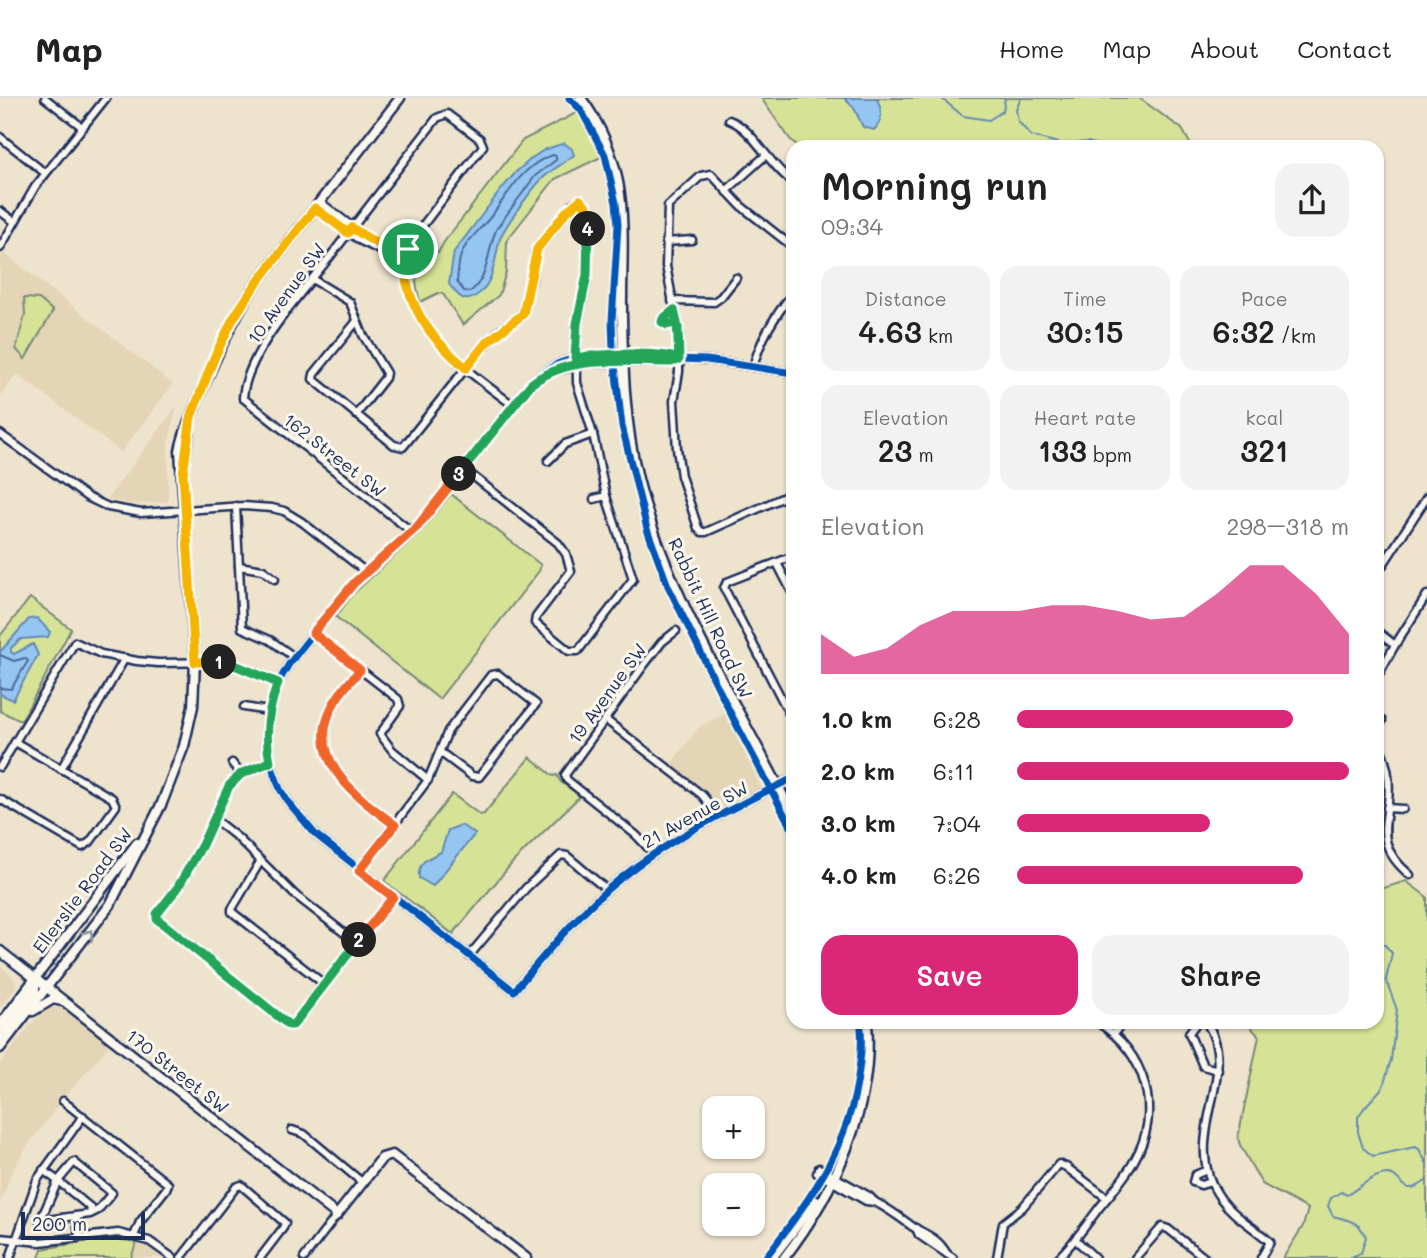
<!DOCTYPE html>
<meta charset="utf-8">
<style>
body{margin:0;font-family:Mali,sans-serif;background:#f2f2f2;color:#222;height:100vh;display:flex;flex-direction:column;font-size:26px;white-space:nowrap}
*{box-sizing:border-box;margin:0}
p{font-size:23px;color:#767676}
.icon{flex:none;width:38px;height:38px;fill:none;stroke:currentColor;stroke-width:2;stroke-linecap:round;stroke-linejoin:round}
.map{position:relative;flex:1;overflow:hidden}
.sheet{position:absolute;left:786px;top:42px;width:598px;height:889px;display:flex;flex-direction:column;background:#fff;border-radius:21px;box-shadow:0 2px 5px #0004}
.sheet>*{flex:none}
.controls{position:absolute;left:702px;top:998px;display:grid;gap:14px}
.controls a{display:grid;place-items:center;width:63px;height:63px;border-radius:14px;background:#fff;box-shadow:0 2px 5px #0004;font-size:35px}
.scale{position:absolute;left:21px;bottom:18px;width:124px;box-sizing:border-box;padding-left:7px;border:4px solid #1b2f5e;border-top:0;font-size:19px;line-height:24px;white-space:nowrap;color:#1b2f5e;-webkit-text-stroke:5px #fbf7ec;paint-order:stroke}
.pin{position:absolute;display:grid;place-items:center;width:60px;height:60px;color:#fff;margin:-30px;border:4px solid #fff;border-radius:50%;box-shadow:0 2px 7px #0007}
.km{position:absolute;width:35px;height:35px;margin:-18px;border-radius:50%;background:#222;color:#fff;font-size:19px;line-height:35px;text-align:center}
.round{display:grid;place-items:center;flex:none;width:74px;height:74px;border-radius:21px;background:#f2f2f2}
.headline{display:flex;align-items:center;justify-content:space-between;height:119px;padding:0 35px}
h1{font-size:38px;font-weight:600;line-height:52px}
.figures{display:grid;grid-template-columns:repeat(3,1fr);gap:10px;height:119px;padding:7px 35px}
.figures div{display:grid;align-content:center;border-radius:18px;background:#f2f2f2;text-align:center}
.figures b{font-size:30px;font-weight:600}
.figures small{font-size:19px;font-weight:400}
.figures p{font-size:19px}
.chart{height:196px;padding:14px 35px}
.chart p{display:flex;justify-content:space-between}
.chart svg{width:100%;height:126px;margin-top:7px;fill:#db2777;opacity:.7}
.button{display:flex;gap:14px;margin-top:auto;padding:14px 35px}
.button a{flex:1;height:80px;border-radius:21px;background:#db2777;color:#fff;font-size:28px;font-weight:600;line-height:80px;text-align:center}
.button a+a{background:#f2f2f2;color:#222}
ul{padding:0 35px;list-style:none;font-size:23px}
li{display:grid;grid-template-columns:112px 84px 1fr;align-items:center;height:52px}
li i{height:18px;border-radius:9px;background:#db2777}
header{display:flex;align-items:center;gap:42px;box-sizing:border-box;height:98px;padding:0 35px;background:#fff;border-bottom:2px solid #e0e0e0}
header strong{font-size:33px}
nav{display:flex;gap:38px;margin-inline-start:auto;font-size:24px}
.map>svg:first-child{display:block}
.built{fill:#e5d5b7}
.green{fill:#d6e396;stroke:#78897a;stroke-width:2}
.water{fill:#95c5f1;stroke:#6489b6;stroke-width:2}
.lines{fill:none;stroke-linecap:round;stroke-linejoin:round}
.shore{stroke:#4c6b99;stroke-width:2}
.stream{stroke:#6489b6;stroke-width:2}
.minor-casing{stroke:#1b2f5e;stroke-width:11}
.major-casing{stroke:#1b2f5e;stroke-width:13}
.minor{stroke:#fbf7ec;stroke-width:6}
.major{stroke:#fbf7ec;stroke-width:8}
.cycleway-casing{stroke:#fbf7ec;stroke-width:11}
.cycleway{stroke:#0057b8;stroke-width:7}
.oneway{stroke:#8b93a5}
.split-1-casing{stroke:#fff;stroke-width:14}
.split-2-casing{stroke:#fff;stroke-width:14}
.split-3-casing{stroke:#fff;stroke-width:14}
.split-4-casing{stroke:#fff;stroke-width:14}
.split-5-casing{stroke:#fff;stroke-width:14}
.split-1{stroke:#f5b400;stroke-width:9}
.split-2{stroke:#22a559;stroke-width:9}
.split-3{stroke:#f0652b;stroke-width:9}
.split-4{stroke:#22a559;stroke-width:9}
.split-5{stroke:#f5b400;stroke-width:9}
.labels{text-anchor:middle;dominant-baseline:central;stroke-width:6;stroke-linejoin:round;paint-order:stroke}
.street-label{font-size:18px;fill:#1b2f5e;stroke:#fbf7ec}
</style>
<header>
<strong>Map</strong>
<nav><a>Home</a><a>Map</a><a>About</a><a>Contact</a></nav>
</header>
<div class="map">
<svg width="1427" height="1160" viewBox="0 0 1427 1160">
<rect width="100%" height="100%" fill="#eee3cd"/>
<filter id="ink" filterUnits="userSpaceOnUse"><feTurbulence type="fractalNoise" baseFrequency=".0143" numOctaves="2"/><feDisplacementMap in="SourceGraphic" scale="14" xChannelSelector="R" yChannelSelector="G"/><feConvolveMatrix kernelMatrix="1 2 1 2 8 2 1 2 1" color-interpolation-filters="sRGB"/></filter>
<g filter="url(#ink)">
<!-- built -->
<g class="built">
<path d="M4 155 173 286 121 354 17 276 0 298V159Z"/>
<path d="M177 308 168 347V404L132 406 107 401Z"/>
<path d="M726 615 761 690 722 709 706 693 671 666 699 629Z"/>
<path d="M0 867 13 879 16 889 0 910Z"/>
<path d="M60 909 110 946 59 1006 26 1050 11 1076 0 1106V966L31 926 49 910Z"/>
<path d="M137 1143 159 1157 163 1160H131Z"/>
</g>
<!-- green -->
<g class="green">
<path d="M761 0H1139L1182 31 1192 49H799L790 41Z"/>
<path d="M578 14 603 58 555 81 507 142 506 174 499 197 463 227 443 196 438 195 420 204C416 187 413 178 422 162L417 148 438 155 444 144 523 42Z"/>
<path d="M24 200 39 201 53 213 25 261 16 251 25 217Z"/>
<path d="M451 396 541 467 539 473 439 601 336 519 353 496 422 432Z"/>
<path d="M30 500 71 531 21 623 0 613V538Z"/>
<path d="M530 659 553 678 557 677 560 683 580 698 513 764 453 836 384 783 452 696 480 717 484 716Z"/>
<path d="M1406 783 1427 799V1160H1283L1303 1128 1308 1111 1262 1086 1240 1047 1238 1040 1259 938 1246 924H1377V792Z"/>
<path d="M100 1141 137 1143 131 1160H39L42 1151Z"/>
</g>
<!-- water -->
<g class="water">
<path d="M844 0H876C883 11 883 23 874 32L863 29 854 10Z"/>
<path d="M564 45 572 51 574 57C563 66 549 73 540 83 530 94 504 129 500 141 494 161 495 187 474 199 463 206 456 195 449 186L454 154 500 93 516 74 532 60 544 52Z"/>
<path d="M37 520 50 534 48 539 21 541 11 550V554L14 556 33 546 38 557 13 602 0 596V554L29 521Z"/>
<path d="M461 727 475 736 433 788 419 780C417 764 428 760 441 754L448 732Z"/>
</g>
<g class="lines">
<!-- shore -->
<g class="shore">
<path d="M553 57 556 58V62L535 78 497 130C486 152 491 177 470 194L464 193 457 184C458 176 458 165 461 157 466 143 479 133 488 122 507 99 522 66 553 57Z"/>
<path d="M0 557 14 563 25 560 28 563 11 591 0 590"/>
</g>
<!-- stream -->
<g class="stream">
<path d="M941 0 963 18 989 22 1003 13 1005 0"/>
<path d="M1021 0 1016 12 1018 23 1031 38 1062 46 1088 44 1103 49"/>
<path d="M1377 846 1385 847 1392 855 1386 882 1397 912 1391 962 1383 989 1364 1010 1358 1019V1034L1363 1050 1373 1058 1415 1049 1419 1051 1427 1066"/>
<path d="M1349 1160 1361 1155 1366 1139C1359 1123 1348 1122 1333 1118L1328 1108 1331 1100 1341 1094 1347 1097C1359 1090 1373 1076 1388 1076 1403 1076 1401 1103 1427 1082"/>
</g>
<!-- minor casing -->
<g class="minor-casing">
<g id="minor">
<path d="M45 0 82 29"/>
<path d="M729 22C753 30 769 68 793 84"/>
<path d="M0 39 45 75"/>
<path d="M726 93 765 58"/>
<path d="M320 104 367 140 393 151 413 153 416 161 406 181"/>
<path d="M315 110 361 143 400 162 403 167C415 237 459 267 513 307"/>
<path d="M0 113 15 124"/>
<path d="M666 144 692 142"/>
<path d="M793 149 741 108 711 76 701 78 668 108 666 168 679 236V274L674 303 677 351 681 378 698 430 702 434H706L793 395"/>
<path d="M0 150 35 89 106 0"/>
<path d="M405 151 483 48 480 41 447 16 437 20C401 67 365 114 329 160 301 195 246 255 243 300L412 434"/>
<path d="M312 181 350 204 363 237 386 275 385 280 356 317"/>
<path d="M672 203 714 204 721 199 736 180"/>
<path d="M674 212 663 221 662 224 667 227 677 224"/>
<path d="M357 223 314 276 313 281 394 347 403 349 481 251 498 234 521 218 532 181 535 155 573 106 580 102 587 109 588 143 586 187 576 232 577 285 593 336 606 398 633 481 578 553H569L535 525 536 519 571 473 566 456 558 445 464 371"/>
<path d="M753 269C761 240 774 219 793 195"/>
<path d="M547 275 589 265 672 264 679 261"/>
<path d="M793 275 707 262 679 261 671 258 623 257 575 260 559 265 541 276 523 294 417 429 344 496 289 566 278 585 268 613 266 642 270 664 280 691 288 704 315 736 514 893C547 854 580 813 621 780 673 738 734 710 793 680"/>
<path d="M0 336 87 399 108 409 141 415 244 408 272 410 284 413 302 424 366 474"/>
<path d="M548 363 565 346 593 336"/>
<path d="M594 401 606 398"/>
<path d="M236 408 242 530 270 542 294 559"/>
<path d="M793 458 727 484 724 490 793 623"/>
<path d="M777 465 793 496"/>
<path d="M239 468 263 472 275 481"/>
<path d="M1377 476 1427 399"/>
<path d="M1377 533 1395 547"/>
<path d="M313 535 398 601 400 608 380 636 392 652 428 682"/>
<path d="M360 572C349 585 335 599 329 616 309 666 361 702 395 728"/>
<path d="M1377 579 1395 547 1427 497"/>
<path d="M244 609 268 613"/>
<path d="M1377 619 1382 623 1377 630"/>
<path d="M606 622 702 697 719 718"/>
<path d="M1377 641C1381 653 1387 665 1388 677 1394 720 1367 741 1410 777"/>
<path d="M270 664 241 676 229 688 202 747 178 789 157 816V821L289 927H293L393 799"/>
<path d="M232 665 241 676"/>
<path d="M0 669 75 544 101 556 137 563 158 565 221 564 237 568 278 585"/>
<path d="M61 671 125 560"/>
<path d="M0 701 82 749 90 744 116 708 112 700 15 644"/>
<path d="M1387 710 1403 711"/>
<path d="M214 721 238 740 294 796 357 845"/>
<path d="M654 756 636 737 567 682 565 677 644 567 662 544 676 533"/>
<path d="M260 764 232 811V814L324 886"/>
<path d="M359 773 428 682 448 633 491 577 498 576 536 606 479 679 472 678 440 654"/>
<path d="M469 858 526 790 561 757 567 758 607 792"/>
<path d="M1197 924 1189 935 1203 968 1218 972"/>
<path d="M1206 924C1243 977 1176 1041 1221 1101 1234 1119 1254 1129 1270 1144L1261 1160"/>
<path d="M1114 935 1123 924"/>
<path d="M63 1003 168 1086 166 1091 140 1124 134 1138"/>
<path d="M292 1032 304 1036 363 1085"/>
<path d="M43 1072 58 1083 40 1123 90 1116 91 1110 58 1083 74 1064 112 1095 98 1112 90 1116"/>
<path d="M1207 1072 1195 1077 1193 1084 1201 1087 1211 1084"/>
<path d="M817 1075 866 1103 875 1104 869 1098 819 1070"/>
<path d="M875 1104C889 1111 901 1120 913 1129 927 1137 938 1140 947 1156"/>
<path d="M77 1119 79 1139"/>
<path d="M916 1130 919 1137 953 1160"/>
<path d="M0 1140 40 1144 118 1135 149 1143 173 1160"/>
<path d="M1075 1141 1095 1160"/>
<path d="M10 1160 37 1082 83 1018"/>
<path d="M181 1160 236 1089 241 1087 285 1125 283 1130 260 1160"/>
<path d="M304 1160 337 1117"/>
<path d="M997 1160 1003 1125 1022 1110 1059 1066 1066 1069 1107 1100"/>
<path d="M1058 1160C1074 1145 1086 1127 1099 1110 1111 1095 1125 1080 1134 1063 1163 1013 1146 954 1097 924"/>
<path d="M1135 1160 1162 1129 1168 1131 1205 1160"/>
</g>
</g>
<!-- major casing -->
<g class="major-casing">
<g id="major">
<path d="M581 0C634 73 621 134 622 218 623 273 625 327 638 381 668 501 738 607 793 717"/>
<path d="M183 372 189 336"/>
<path d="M0 853 337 1117 382 1060 392 1057 526 1160"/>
<path d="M33 913 53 901 62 903"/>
<path d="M0 927 137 745"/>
<path d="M0 939 35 892V881"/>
<path d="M0 950 110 807 162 705 184 648 193 608 195 564 180 353C183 334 192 318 198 301 215 262 230 225 254 189L400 0"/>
<path d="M772 1160 816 1103"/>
<path d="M784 1160C835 1094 874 1009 867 924"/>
</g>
</g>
<!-- minor -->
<use href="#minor" class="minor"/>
<!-- major -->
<use href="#major" class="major"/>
<!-- cycleway casing -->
<g class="cycleway-casing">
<g id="cycleway">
<path d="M569 0 581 12 605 57 616 105 618 127 612 223 613 251 622 328 647 431 668 488 732 618 793 733"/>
<path d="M793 275 707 262 679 261 671 258 623 257 575 260 559 265 541 276 523 294 417 429 344 496 289 566 278 585 268 613 266 642 270 664 280 691 288 704 315 736 514 893C547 854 580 813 621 780 673 738 734 710 793 680"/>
<path d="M765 1160C810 1102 850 1048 859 972 861 957 863 939 860 924"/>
</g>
</g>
<!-- cycleway -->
<use href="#cycleway" class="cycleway"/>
</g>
<!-- one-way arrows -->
<defs><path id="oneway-chevron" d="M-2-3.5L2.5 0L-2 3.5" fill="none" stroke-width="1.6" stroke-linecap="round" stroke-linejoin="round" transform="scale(1.75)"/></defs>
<use class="oneway" href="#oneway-chevron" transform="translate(89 836) rotate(-52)"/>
</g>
<g class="lines" filter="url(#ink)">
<!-- split-1 casing -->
<g class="split-1-casing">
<path id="split-1" d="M219 564H195L183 376 191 319 215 258 233 221 254 189 315 110 348 135 352 130C367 140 390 156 408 151"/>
</g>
<!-- split-2 casing -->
<g class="split-2-casing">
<path id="split-2" d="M219 564 237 568 278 585C268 611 264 636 270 664L241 676 229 688 202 747 178 789 157 816V821L289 927H293L359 842"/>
</g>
<!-- split-3 casing -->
<g class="split-3-casing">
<path id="split-3" d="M359 842 393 799 359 773 395 727C361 702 309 666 329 616 335 599 349 585 360 572L313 535 354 485 417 429 459 376"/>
</g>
<!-- split-4 casing -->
<g class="split-4-casing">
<path id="split-4" d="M459 376 531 286C569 256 626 264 671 264L679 261 678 230 674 212 663 221 662 224 667 227 677 224 679 261C658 253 598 256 575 260L577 226 587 177 588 131"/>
</g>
<!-- split-5 casing -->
<g class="split-5-casing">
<path id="split-5" d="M408 151 414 154 416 159 406 182C415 220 436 245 466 270L486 245 523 216 537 151 566 114 580 102 587 109 588 131"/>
</g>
<!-- split-1 -->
<use href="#split-1" class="split-1"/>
<!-- split-2 -->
<use href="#split-2" class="split-2"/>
<!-- split-3 -->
<use href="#split-3" class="split-3"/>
<!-- split-4 -->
<use href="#split-4" class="split-4"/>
<!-- split-5 -->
<use href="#split-5" class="split-5"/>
</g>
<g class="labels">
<!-- street labels -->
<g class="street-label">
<text transform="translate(286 195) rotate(-54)">10 Avenue SW</text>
<text transform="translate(335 357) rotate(38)">162 Street SW</text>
<text transform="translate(711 520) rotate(65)">Rabbit Hill Road SW</text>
<text transform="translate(607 595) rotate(-54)">19 Avenue SW</text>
<text transform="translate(695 716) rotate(-29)">21 Avenue SW</text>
<text transform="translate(82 792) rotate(-53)">Ellerslie Road SW</text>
<text transform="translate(178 973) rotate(38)">170 Street SW</text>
</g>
</g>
</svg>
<div class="controls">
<a>+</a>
<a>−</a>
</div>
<div class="scale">200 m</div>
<div class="pin" style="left:408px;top:151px;background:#1e9e55"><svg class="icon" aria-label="arrive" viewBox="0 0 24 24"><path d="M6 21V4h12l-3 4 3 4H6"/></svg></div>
<b class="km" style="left:219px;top:564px">1</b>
<b class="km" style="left:359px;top:842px">2</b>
<b class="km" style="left:459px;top:376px">3</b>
<b class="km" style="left:588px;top:131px">4</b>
<section class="sheet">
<div class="headline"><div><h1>Morning run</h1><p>09:34</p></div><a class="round"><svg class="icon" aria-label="share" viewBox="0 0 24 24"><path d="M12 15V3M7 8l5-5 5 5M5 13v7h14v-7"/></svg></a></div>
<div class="figures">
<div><p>Distance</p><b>4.63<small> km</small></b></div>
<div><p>Time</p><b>30:15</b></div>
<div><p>Pace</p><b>6:32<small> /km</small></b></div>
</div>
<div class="figures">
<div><p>Elevation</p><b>23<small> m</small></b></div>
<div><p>Heart rate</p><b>133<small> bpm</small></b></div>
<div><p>kcal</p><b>321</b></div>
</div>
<div class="chart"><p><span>Elevation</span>298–318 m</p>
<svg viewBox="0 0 160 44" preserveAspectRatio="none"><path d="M0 44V30L10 38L20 35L30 27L40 22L50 22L60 22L70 20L80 20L90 22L100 25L110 24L120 16L130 6L140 6L150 16L160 30V44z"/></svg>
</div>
<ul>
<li><b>1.0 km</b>6:28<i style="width:83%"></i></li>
<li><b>2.0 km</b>6:11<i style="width:100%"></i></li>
<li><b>3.0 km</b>7:04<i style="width:58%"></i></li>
<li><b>4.0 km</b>6:26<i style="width:86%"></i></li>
</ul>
<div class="button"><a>Save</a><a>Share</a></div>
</section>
</div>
